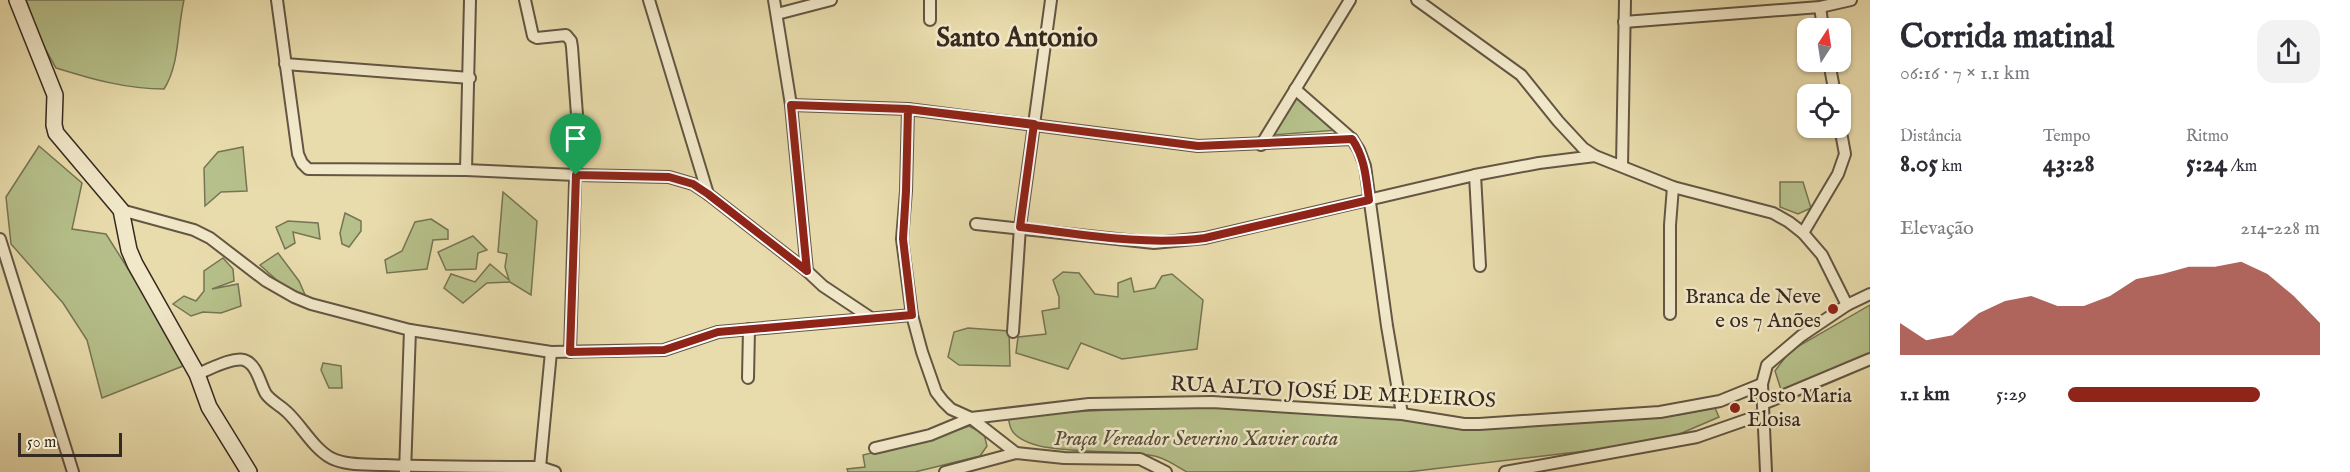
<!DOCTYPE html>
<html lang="pt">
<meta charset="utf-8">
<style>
body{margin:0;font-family:"IM FELL English",serif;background:#f2f2f3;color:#2b2b33;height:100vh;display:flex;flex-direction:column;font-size:22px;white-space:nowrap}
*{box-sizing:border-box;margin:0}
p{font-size:20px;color:#7c7c81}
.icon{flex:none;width:33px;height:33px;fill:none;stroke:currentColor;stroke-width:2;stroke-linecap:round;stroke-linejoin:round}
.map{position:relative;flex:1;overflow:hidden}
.panel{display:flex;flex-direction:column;background:#fff;width:480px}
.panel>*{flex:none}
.needle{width:39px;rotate:12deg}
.tools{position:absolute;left:1797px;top:18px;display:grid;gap:12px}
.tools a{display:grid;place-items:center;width:54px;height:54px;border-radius:12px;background:#fff;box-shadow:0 2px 4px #0004;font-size:30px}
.scale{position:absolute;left:18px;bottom:15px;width:104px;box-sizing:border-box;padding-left:6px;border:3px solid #36291f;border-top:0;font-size:16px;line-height:21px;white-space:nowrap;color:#36291f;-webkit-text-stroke:4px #f1e8c9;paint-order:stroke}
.pin{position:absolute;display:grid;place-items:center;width:51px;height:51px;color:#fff;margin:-62px -26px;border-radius:50% 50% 50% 0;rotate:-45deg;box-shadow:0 0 6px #0007}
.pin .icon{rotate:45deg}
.round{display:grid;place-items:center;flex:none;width:63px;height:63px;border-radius:18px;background:#f2f2f3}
.overview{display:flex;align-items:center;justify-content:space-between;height:102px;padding:0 30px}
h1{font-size:33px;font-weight:700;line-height:45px}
.metrics{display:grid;grid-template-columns:repeat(3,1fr);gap:9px;height:102px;padding:6px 30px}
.metrics div{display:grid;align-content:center}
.metrics b{font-size:26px;font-weight:700}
.metrics small{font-size:16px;font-weight:400}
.metrics p{font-size:16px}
.chart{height:168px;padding:12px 30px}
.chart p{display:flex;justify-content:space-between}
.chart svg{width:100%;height:108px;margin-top:6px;fill:#8f2418;opacity:.7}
ul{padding:0 30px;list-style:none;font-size:20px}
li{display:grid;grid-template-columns:96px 72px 1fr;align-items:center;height:45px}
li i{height:15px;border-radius:8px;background:#8f2418}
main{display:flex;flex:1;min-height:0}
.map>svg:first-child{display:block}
.green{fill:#b6c08a;stroke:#767454;stroke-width:1.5}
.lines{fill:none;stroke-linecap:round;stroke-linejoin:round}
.street-casing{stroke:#635642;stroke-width:14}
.secondary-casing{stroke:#36291f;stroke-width:18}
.street{stroke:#f1e8c9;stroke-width:10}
.secondary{stroke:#f1e8c9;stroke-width:15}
.route-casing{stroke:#fff;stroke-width:12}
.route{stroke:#8f2418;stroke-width:8}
.poi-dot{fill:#8f2418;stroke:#f1e8c9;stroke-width:2}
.labels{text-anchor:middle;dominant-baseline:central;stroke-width:5;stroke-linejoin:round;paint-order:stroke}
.poi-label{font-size:21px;fill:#36291f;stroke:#f1e8c9;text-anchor:end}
.street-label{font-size:21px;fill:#36291f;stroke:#f1e8c9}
.park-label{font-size:21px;font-style:italic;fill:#564f3a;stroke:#f1e8c9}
.district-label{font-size:27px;font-weight:bold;fill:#36291f;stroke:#f1e8c9}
</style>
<main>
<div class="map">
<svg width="1870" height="472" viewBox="0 0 1870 472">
<rect width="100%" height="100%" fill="#e9dcac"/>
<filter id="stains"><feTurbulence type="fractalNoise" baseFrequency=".00333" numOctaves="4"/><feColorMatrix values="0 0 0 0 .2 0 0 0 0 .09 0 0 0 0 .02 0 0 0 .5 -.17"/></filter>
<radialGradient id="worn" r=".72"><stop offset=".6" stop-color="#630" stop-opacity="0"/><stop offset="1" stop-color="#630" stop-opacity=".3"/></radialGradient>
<!-- green -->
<g class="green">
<path d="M26 0H184C177 29 180 64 164 89 126 89 92 79 56 68L40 39Z"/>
<path d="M1298 96 1339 130 1272 135Z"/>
<path d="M39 146 82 183 72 229 106 234 137 283 183 366 102 398 87 340 63 303 11 244 6 197Z"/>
<path d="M243 147 247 191 221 192 205 206 204 168 218 152Z"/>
<path d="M1780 182H1803L1811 208 1798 214 1780 207Z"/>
<path d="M503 192 537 221 531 295 510 282 487 283 463 303 444 288 451 274 475 282 490 264 509 280 505 267 507 254 498 252Z"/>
<path d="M345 213 361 221V231L349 247 342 244 340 233Z"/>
<path d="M431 219 448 230V239L433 240 427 269 387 273 385 260 402 251 415 222Z"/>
<path d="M288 221 318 223 320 239 293 232 295 243 285 249 276 227Z"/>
<path d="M473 236 487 250 478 253 476 269 446 270 438 252Z"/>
<path d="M278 253 299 281 306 297 280 283 260 265Z"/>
<path d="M223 258 233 269 234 281 212 289 238 284 241 306 221 313 203 312 191 316 173 304 184 296 196 301 204 291V271Z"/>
<path d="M1063 272 1079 273 1095 294 1118 297V283L1131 278 1134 292 1155 288 1162 276 1172 274 1203 300 1197 349 1122 359 1081 343 1068 369 1016 353 1018 337 1046 334 1042 311 1059 308V297L1053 280Z"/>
<path d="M1870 305V366L1785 402 1775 371 1790 351Z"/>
<path d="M968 328 1009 331 1010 366 959 365 948 357 954 332Z"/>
<path d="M323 363 341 366 342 388H329L321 370Z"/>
<path d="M1217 405 1405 418 1471 430 1678 415 1715 408 1719 417 1661 442 1407 472H1187C1178 467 1168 460 1158 457 1126 447 1034 459 1013 432 1009 427 1009 421 1008 415Z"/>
<path d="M969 426 984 434 987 446 980 456 915 472H848L847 469 865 467 863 455 941 436Z"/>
</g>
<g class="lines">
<!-- street casing -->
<g class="street-casing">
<g id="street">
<path d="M277 0 298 154 302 163 308 169 466 170 576 175 669 177 693 184 708 194 807 271 823 286 871 318"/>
<path d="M525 0 533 36 537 38 566 35 571 41 572 47 577 115 570 352"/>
<path d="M649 0 708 194"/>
<path d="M774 0 791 105 807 271"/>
<path d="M1417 0 1521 75 1558 121 1583 148 1595 156 1673 187 1773 213 1789 222 1803 233 1822 255 1847 305"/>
<path d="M1820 7 1823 28"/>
<path d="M777 14 831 0"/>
<path d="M930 20V0"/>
<path d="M1624 22 1820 7 1851 0"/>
<path d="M1829 62 1835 94"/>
<path d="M285 64 470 78"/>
<path d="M1295 89 1352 139 1359 150 1365 166 1387 326 1402 414"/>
<path d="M791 105 908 109 1198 146 1352 139"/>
<path d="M908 109 906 191 902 239 912 315 922 352 936 392 943 401 951 409 971 418 1016 453"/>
<path d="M1261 145 1350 0"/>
<path d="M1622 166 1625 0"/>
<path d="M466 170 470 0"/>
<path d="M1475 175 1480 266"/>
<path d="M121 210 194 230 210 238 266 281 294 297 311 304 410 330 551 352 664 350 718 332 912 315"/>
<path d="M976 224 1154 243 1205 238 1475 175 1539 163 1595 156"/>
<path d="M1803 233 1838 174 1845 154 1840 127"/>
<path d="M0 239 73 472"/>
<path d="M1670 314V225L1673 187"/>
<path d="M1013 332 1020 227 1051 0"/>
<path d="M197 374C209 370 231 357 244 360 257 364 260 384 266 394 272 402 280 405 287 412 302 426 313 448 331 458 347 466 367 464 385 465 437 467 489 467 540 467L555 472"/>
<path d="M748 378 749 329"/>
<path d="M1763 404 1870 359"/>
<path d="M875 448 930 435 971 418 1089 404 1212 402 1402 414 1464 424H1479L1660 412 1720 401 1762 384"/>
<path d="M540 467 551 352"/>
<path d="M405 472 410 330"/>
<path d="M945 472 1016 453 1064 458 1140 459 1166 472"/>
<path d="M1505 472 1697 437 1763 414"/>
<path d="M1766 472 1762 384 1767 365 1801 336 1847 305 1870 294"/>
</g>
</g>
<!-- secondary casing -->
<g class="secondary-casing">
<path id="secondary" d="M17 0 55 95 54 125 56 133 121 210 129 250 135 264 197 374 209 407 249 472"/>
</g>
<!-- street -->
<use href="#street" class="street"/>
<!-- secondary -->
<use href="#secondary" class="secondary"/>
</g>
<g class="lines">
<!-- route casing -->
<g class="route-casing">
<path id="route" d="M576 175 570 352 664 350 718 332 912 315 903 239 906 191 908 109 1198 146 1352 139C1365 158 1366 178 1369 200L1205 238C1143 246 1081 234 1020 227L1034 124 908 109 791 105 807 271 708 194 693 184 669 177 576 175"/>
</g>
<!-- route -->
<use href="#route" class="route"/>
</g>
<!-- markers -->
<g class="poi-dot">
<circle cx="1833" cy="309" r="6"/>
<circle cx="1735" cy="408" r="6"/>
</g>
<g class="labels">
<!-- poi labels -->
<g class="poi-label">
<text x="1821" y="297">Branca de Neve<tspan x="1821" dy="24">e os 7 Anões</tspan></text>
<text x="1747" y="396" text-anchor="start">Posto Maria<tspan x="1747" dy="24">Eloisa</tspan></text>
</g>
<!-- street labels -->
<g class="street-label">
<text transform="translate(1333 393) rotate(3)">RUA ALTO JOSÉ DE MEDEIROS</text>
</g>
<!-- park labels -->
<g class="park-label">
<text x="1196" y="439">Praça Vereador Severino Xavier costa</text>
</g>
<!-- district labels -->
<g class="district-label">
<text x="1017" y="39">Santo Antonio</text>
</g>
</g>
<rect width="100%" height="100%" filter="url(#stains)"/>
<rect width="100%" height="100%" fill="url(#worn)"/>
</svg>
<div class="tools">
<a><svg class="needle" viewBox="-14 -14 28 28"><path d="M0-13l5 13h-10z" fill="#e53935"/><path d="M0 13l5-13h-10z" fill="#7c7c81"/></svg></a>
<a><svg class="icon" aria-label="locate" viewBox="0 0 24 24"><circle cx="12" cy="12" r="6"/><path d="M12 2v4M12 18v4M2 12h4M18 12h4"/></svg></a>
</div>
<div class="scale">50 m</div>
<div class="pin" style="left:576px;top:175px;background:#1e9e55"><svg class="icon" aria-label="arrive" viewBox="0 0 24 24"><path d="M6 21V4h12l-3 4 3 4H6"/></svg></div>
</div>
<section class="panel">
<div class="overview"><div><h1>Corrida matinal</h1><p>06:16 · 7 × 1.1 km</p></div><a class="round"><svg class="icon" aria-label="share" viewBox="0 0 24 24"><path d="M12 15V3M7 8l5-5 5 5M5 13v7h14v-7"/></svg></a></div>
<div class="metrics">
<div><p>Distância</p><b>8.05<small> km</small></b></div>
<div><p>Tempo</p><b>43:28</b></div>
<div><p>Ritmo</p><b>5:24<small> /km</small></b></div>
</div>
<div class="chart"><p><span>Elevação</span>214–228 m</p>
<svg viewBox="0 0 160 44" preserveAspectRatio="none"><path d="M0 44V31L10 38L20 36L30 27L40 22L50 20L60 24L70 24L80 20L90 13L100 11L110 8L120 8L130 6L140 11L150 20L160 31V44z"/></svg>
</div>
<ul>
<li><b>1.1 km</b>5:29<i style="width:76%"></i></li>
</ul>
</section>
</main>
